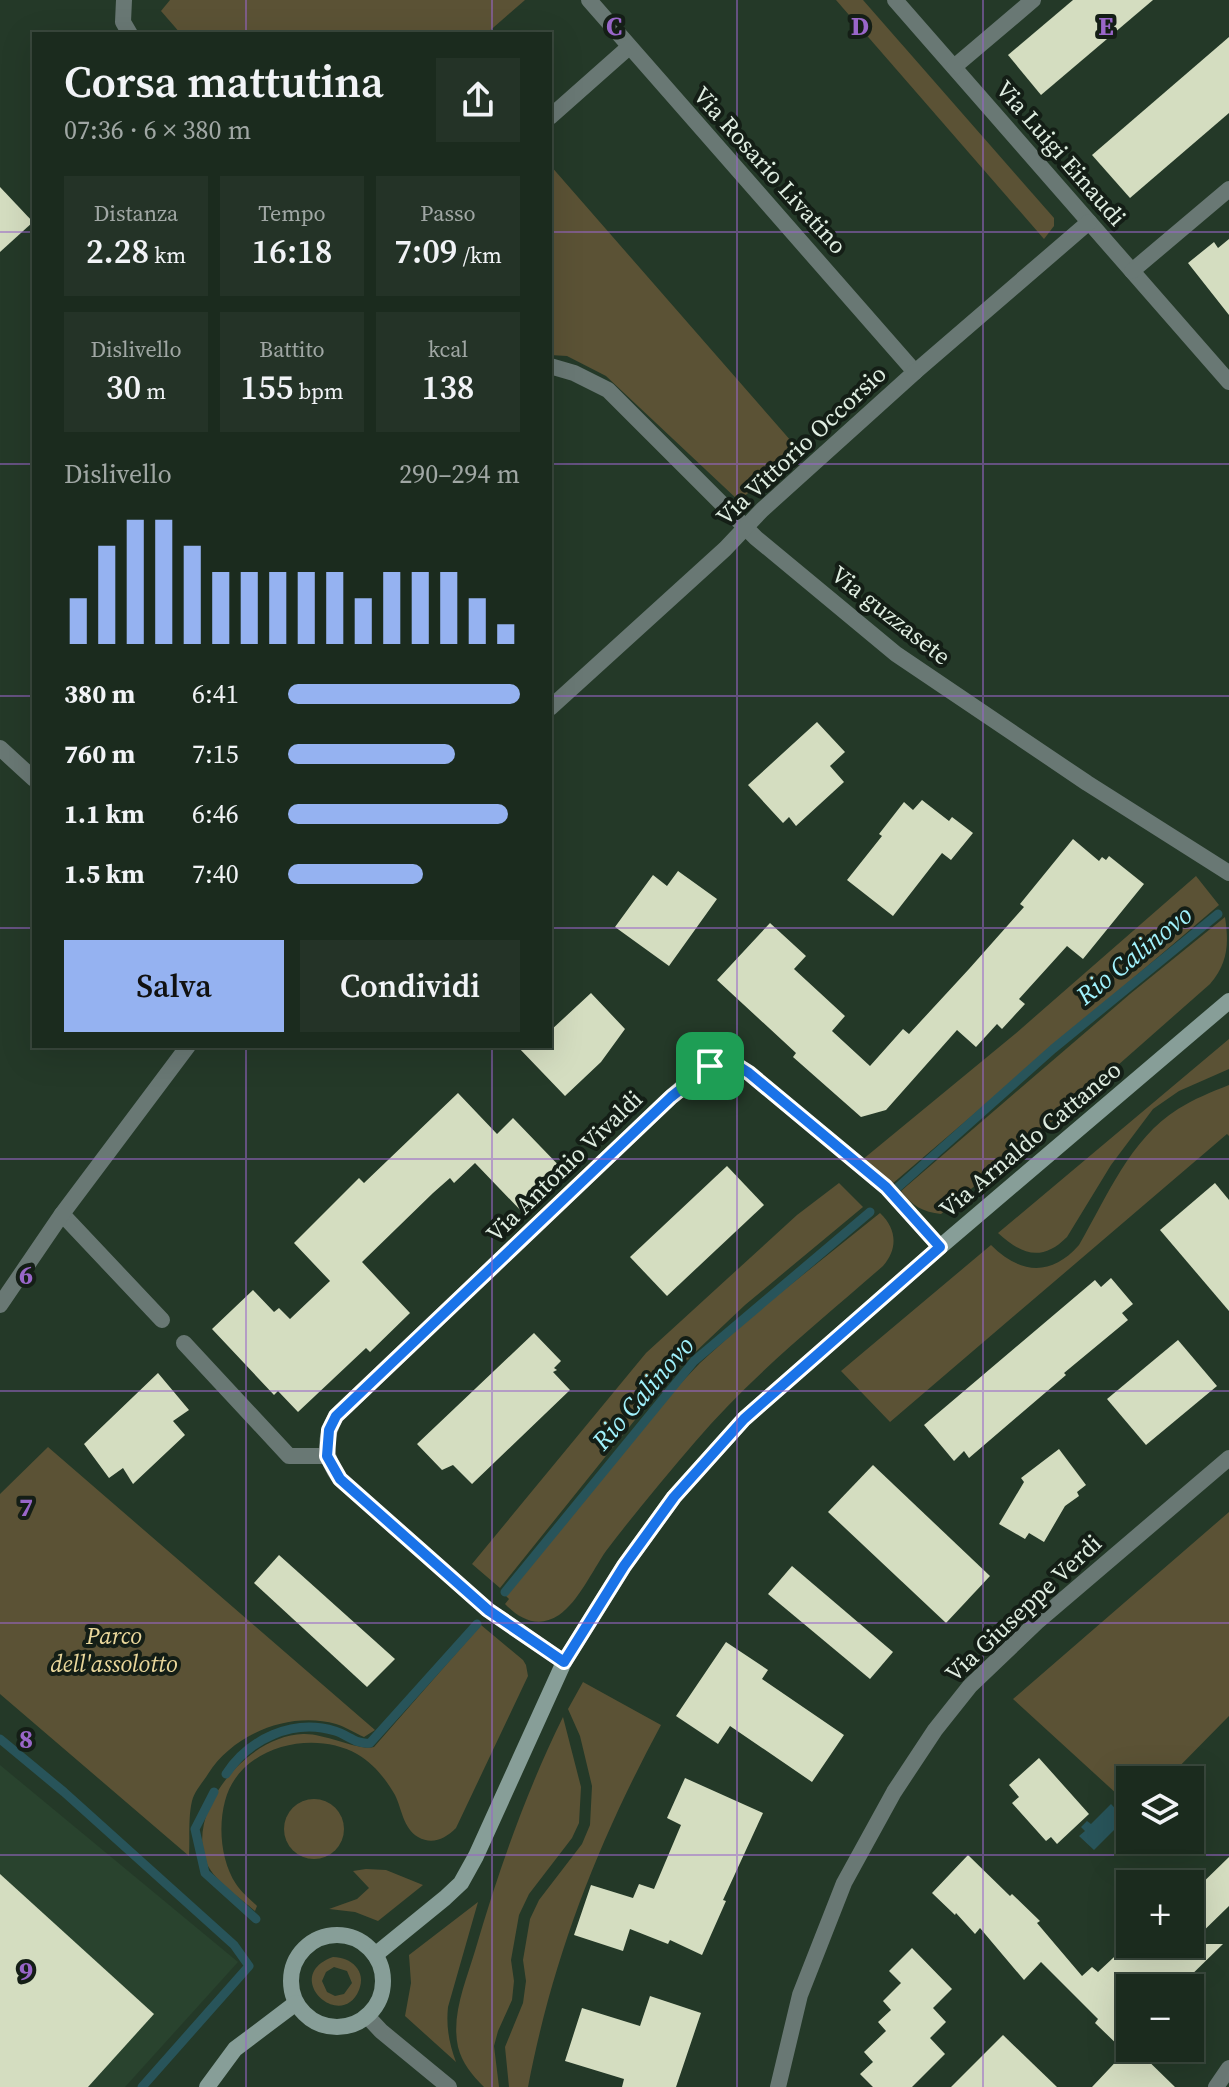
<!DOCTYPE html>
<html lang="it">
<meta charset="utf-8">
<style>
body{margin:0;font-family:"Source Serif 4",serif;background:#243327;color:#f1f3f6;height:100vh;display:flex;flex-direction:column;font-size:30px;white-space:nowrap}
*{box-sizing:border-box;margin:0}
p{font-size:26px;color:#a0a7a4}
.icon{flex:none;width:44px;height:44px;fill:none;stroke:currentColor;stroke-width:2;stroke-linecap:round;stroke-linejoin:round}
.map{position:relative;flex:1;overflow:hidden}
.side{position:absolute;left:32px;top:32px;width:520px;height:1016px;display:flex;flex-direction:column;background:#1b2b1e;border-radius:0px;box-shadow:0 8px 32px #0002,0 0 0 2px #39473c}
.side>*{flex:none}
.controls{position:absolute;left:1116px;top:1766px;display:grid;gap:16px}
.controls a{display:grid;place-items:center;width:88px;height:88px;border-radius:0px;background:#1b2b1e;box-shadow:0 8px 32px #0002,0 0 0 2px #39473c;font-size:40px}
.pin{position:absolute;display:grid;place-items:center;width:68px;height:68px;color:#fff;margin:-34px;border-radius:16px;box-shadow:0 4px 12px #0006}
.round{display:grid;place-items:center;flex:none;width:84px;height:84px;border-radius:0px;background:#243327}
.head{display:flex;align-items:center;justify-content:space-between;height:136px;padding:0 32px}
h1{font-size:44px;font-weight:600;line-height:60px}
.figures{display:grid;grid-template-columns:repeat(3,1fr);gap:12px;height:136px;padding:8px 32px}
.figures div{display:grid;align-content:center;border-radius:0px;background:#243327;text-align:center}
.figures b{font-size:34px;font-weight:600}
.figures small{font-size:22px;font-weight:400}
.figures p{font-size:22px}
.chart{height:224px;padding:16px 32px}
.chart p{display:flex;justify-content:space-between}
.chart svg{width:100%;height:144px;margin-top:8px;stroke:#95b2f1;stroke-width:6}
.action{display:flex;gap:16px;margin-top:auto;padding:16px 32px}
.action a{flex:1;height:92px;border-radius:0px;background:#95b2f1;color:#111;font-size:32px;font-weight:600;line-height:92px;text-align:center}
.action a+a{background:#243327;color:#f1f3f6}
ul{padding:0 32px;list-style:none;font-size:26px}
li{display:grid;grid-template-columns:128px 96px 1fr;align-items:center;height:60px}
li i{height:20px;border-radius:10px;background:#95b2f1}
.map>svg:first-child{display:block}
.built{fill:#29432e}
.green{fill:#5b5235;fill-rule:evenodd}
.water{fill:#28545a}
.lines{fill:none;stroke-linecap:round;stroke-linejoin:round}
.stream{stroke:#28545a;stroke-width:9}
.building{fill:#d4ddc0}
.street{stroke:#697874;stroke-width:16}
.secondary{stroke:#879e98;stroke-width:16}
.route-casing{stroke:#fff;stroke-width:16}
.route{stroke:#1a73e8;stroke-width:10}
.grid{fill:none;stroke:#9966c9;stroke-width:2;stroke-opacity:0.55}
.labels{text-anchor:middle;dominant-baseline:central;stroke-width:8;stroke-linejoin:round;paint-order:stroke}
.street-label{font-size:24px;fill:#dfede1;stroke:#141e16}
.park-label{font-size:24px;font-style:italic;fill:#ead79b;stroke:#141e16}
.water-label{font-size:26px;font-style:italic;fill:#a1f2fd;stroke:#141e16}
.grid-label{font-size:26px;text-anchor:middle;font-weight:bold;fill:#9966c9;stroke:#141e16;stroke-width:8;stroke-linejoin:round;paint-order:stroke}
</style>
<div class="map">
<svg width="1229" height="2087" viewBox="0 0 1229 2087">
<rect width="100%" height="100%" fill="#243928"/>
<!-- built -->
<path class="built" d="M0 1765 238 1962 125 2087H0Z"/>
<!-- green -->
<g class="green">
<path d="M170 0H525L486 34H181L161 11Z"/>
<path d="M836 0H863L1054 218V226L1044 239Z"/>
<path d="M550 165 798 449 739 501 606 376 567 356 550 355Z"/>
<path d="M1196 876 1219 905 892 1184 862 1160 1015 1034Z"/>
<path d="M1225 917C1229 944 1228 963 1210 984L1092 1088 941 1214C923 1212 912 1206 901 1191L1130 994Z"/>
<path d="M1229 1039V1069L1179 1091 1153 1109 1111 1165 1067 1237C1042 1262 1022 1255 998 1233Z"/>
<path d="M1229 1085V1136L1227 1134 890 1422 841 1371 991 1245C1020 1274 1051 1277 1079 1245 1107 1197 1130 1139 1178 1109 1194 1099 1211 1092 1229 1085Z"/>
<path d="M839 1183 863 1207 745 1305 671 1375 500 1588 472 1564 646 1353 797 1215Z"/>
<path d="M880 1213C897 1229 898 1249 883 1266 819 1322 750 1377 695 1442 665 1477 634 1514 606 1551 592 1571 579 1601 559 1615 538 1629 520 1619 505 1604L509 1599 505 1595 680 1384 700 1363 754 1314Z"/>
<path d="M48 1447 375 1730 364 1737C355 1733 346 1727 336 1724 289 1711 233 1734 208 1774 203 1782 194 1792 192 1801 188 1818 190 1839 189 1856L0 1694V1494Z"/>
<path d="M1229 1512V1716L1166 1780H1130V1806L1013 1699Z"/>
<path d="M481 1625 523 1660 526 1665 528 1676 456 1828C445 1839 432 1845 418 1837 403 1828 402 1809 395 1795 386 1779 373 1763 357 1754 313 1729 239 1746 225 1801 218 1827 221 1861 236 1884 241 1892 250 1899 257 1906L255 1911C238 1896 212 1880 205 1859 188 1806 250 1735 303 1734 325 1733 358 1751 374 1747Z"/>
<path d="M583 1682 661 1725C598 1842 553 1956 528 2087H509L505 2047 523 2003 526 1981 523 1960 530 1919 539 1900 582 1844 590 1825 592 1786 580 1736 568 1709Z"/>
<path d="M563 1717 581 1787 579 1823 572 1838 529 1894 519 1915 511 1960 514 1981 512 2000 498 2031 494 2046 499 2087H484C472 2075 462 2063 458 2047 451 2015 466 1981 475 1951 498 1872 526 1792 563 1717Z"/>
<circle cx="314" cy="1829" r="30"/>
<path d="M366 1869 386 1870 423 1885 378 1921 355 1912 329 1909 357 1899 369 1888 353 1871Z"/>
<path d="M478 1902 448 2007C446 2027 449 2043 456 2062L405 2016 411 1983 409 1955Z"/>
<path d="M333 1957C351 1957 367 1971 359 1990 341 2033 280 1976 333 1957ZM334 1967 347 1971 352 1983 344 1994 335 1996 327 1992 322 1981 326 1972Z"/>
</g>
<!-- water -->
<path class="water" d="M1111 1804 1125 1819 1094 1850 1079 1836 1085 1831 1081 1827 1087 1821 1091 1824Z"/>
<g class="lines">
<!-- stream -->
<g class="stream">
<path d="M897 1188 1053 1049 1218 914"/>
<path d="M505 1592 694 1361 870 1212"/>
<path d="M0 1739 64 1792 234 1945 249 1966 142 2087"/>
<path d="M226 1774C249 1739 293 1718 335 1731 348 1735 357 1745 370 1743L477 1624"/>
<path d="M214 1792 195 1829 205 1873 256 1919"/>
</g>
</g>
<!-- building -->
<g class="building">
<path d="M1073 0H1153L1041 95 1008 55Z"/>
<path d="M1229 37V113L1130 198 1092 155Z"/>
<path d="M0 187 33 222 0 252Z"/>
<path d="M1229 239V315L1188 263 1214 242 1218 248Z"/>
<path d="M817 722 845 752 830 766 844 782 796 826 789 817 783 823 748 785Z"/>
<path d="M922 800 949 821 952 817 973 833 951 860 942 853 893 916 847 880 882 836 879 834 904 802 913 810Z"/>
<path d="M1073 839 1099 861 1102 857 1106 860 1109 856 1144 884 1083 959 1067 946 1019 999 1025 1004 1002 1029 997 1024 976 1047 957 1030 886 1110 861 1117 793 1057 796 1053 717 980 770 923 806 956 794 969 845 1016 832 1031 870 1066 903 1029 909 1034 969 969 1024 907 1020 904Z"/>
<path d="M678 871 717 899 669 966 615 927 653 875 667 886Z"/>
<path d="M591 993 625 1029 601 1062 565 1096 517 1046H550V1031Z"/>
<path d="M458 1093 497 1134 513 1118 567 1174 525 1215 475 1163 454 1183 450 1178 433 1193 362 1262 410 1313 370 1352 366 1348 298 1412 278 1391 274 1395 212 1329 253 1290 274 1312 279 1308 290 1319 330 1281 294 1243 359 1178 364 1183Z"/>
<path d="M727 1166 764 1205 667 1296 630 1257Z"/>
<path d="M1215 1183 1229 1200V1311L1160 1230Z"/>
<path d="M1111 1278 1133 1304 1122 1313 1128 1320 1064 1373 1066 1375 969 1458 964 1451 954 1461 924 1425 1095 1280 1101 1287Z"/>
<path d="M534 1333 561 1361 554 1368 557 1370 553 1372 570 1390 472 1484 453 1465 442 1470 417 1444Z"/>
<path d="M1178 1340 1217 1386 1146 1445 1107 1399Z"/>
<path d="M158 1373 189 1410 173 1421 185 1435 133 1484 123 1468 109 1478 84 1444Z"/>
<path d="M1059 1449 1086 1485 1077 1492 1079 1496 1065 1506 1044 1542 1029 1533 1025 1539 999 1524 1024 1482 1021 1478Z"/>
<path d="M873 1465 990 1576 946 1623 828 1512Z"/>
<path d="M279 1555 395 1659 367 1687 254 1583Z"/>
<path d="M792 1566 893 1652 870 1679 768 1594Z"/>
<path d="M726 1642 768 1670 762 1679 844 1735 812 1782 730 1726 718 1744 676 1716Z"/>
<path d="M1039 1758 1089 1814 1057 1844 1051 1837 1046 1841 1012 1803 1019 1797 1009 1785Z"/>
<path d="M685 1778 763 1813 723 1900 726 1901 702 1955 670 1940 668 1944 630 1929 623 1951 574 1935 591 1885 633 1898 639 1884 654 1889 681 1825 667 1818Z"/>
<path d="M968 1855 1010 1896 1012 1894 1040 1921 1037 1923 1082 1976 1092 1967 1098 1972 1128 1944H1190V1895L1229 1857V1906L1190 1944H1223L1178 1988H1130V2048H1135L1175 2087H1092L1125 2052 1095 2023 1098 2019 1041 1962 1024 1980 980 1928 975 1934 956 1913 955 1915 932 1893Z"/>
<path d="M0 1874 154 2014 88 2087H0Z"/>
<path d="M912 1948 952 1989 933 2008 946 2022 930 2038 945 2054 912 2087H873L860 2074 873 2062 864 2052 886 2031 878 2022 891 2010 883 2001 901 1983 889 1971Z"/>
<path d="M650 1996 701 2013 676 2087H622L624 2079 565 2061 582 2008 640 2026Z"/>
<path d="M1003 2035 1057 2087H951Z"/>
</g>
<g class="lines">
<!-- street -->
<g class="street">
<path d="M124 0 123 22 130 34"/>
<path d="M589 0 915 372"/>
<path d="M895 0 1229 382"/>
<path d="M954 67 1033 0"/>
<path d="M550 117 629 47"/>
<path d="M1132 271 1229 189"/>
<path d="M550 366 574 373 608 390 756 538 896 654 1087 783 1229 873"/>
<path d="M550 708 725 549 762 510 915 372 1089 222"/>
<path d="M0 748 34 779"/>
<path d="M62 1214 162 1320"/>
<path d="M0 1305 62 1214 188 1046"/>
<path d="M184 1343 289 1456H327"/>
<path d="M564 1662 488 1610 340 1479C324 1458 323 1440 336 1416L671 1097C697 1075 715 1050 749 1073L886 1187 940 1247"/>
<path d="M367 2016 381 2031 449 2087"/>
<path d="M778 2087 800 1995 844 1883 894 1792 935 1730 970 1686 1037 1622 1229 1458"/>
<path d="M1216 2087 1229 2068"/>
</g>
<!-- secondary -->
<g class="secondary">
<circle cx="337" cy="1981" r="46"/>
<path d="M375 1955 445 1898 461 1883 476 1856 564 1662 624 1566 674 1497 744 1419 940 1247 1229 1001"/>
<path d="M207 2087 235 2049 296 2003"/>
</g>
</g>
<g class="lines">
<!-- route casing -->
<g class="route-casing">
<path id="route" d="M724 1062 735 1064 749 1073 886 1187 940 1247 744 1419 674 1497 624 1566 564 1662 488 1610 340 1479 327 1456 329 1430 336 1416 671 1097 710 1066Z"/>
</g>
<!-- route -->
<use href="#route" class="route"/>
</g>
<!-- grid -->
<path class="grid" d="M246 0V34M492 0V34M737 0V2087M983 0V2087M0 232H34M550 232H1229M0 464H34M550 464H1229M0 696H34M550 696H1229M0 928H34M550 928H1229M246 1046V2087M492 1046V2087M0 1159H1229M0 1391H1229M0 1623H1229M0 1855H1229"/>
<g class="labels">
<!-- street labels -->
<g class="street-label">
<text transform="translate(1061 153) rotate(49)">Via Luigi Einaudi</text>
<text transform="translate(770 170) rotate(48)">Via Rosario Livatino</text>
<text transform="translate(801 445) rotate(-43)">Via Vittorio Occorsio</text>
<text transform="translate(891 615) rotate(38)">Via guzzasete</text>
<text transform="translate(1030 1139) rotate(-40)">Via Arnaldo Cattaneo</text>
<text transform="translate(564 1166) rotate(-44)">Via Antonio Vivaldi</text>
<text transform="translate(1023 1608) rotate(-43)">Via Giuseppe Verdi</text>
</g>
<!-- park labels -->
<g class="park-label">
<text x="114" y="1635">Parco<tspan x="114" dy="28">dell'assolotto</tspan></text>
</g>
<!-- water labels -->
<g class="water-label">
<text transform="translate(1134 955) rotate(-39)">Rio Calinovo</text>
<text transform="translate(643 1393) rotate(-49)">Rio Calinovo</text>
</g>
</g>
<g class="grid-label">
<text x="614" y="35">C</text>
<text x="860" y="35">D</text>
<text x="1106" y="35">E</text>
<text x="26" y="1284">6</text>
<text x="26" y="1516">7</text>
<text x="26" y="1748">8</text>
<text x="26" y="1980">9</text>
</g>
</svg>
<div class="controls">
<a><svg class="icon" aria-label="layers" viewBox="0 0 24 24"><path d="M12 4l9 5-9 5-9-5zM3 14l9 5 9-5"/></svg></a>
<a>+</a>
<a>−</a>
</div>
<div class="pin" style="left:710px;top:1066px;background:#1e9e55"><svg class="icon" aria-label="arrive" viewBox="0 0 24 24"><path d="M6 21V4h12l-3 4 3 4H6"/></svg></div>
<section class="side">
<div class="head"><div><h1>Corsa mattutina</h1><p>07:36 · 6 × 380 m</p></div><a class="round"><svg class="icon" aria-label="share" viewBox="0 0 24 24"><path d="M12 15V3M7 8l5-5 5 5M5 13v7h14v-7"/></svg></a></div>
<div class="figures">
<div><p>Distanza</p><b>2.28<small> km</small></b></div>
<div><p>Tempo</p><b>16:18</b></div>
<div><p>Passo</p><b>7:09<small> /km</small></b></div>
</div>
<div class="figures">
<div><p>Dislivello</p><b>30<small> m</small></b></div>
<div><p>Battito</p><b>155<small> bpm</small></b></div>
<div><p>kcal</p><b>138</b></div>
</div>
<div class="chart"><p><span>Dislivello</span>290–294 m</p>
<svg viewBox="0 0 160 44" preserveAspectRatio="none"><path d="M5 44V30M15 44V14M25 44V6M35 44V6M45 44V14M55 44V22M65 44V22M75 44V22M85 44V22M95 44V22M105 44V30M115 44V22M125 44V22M135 44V22M145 44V30M155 44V38"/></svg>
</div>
<ul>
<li><b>380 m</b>6:41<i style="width:100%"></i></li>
<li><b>760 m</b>7:15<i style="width:72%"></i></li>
<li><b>1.1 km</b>6:46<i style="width:95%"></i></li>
<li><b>1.5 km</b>7:40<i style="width:58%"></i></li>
</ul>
<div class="action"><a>Salva</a><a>Condividi</a></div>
</section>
</div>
